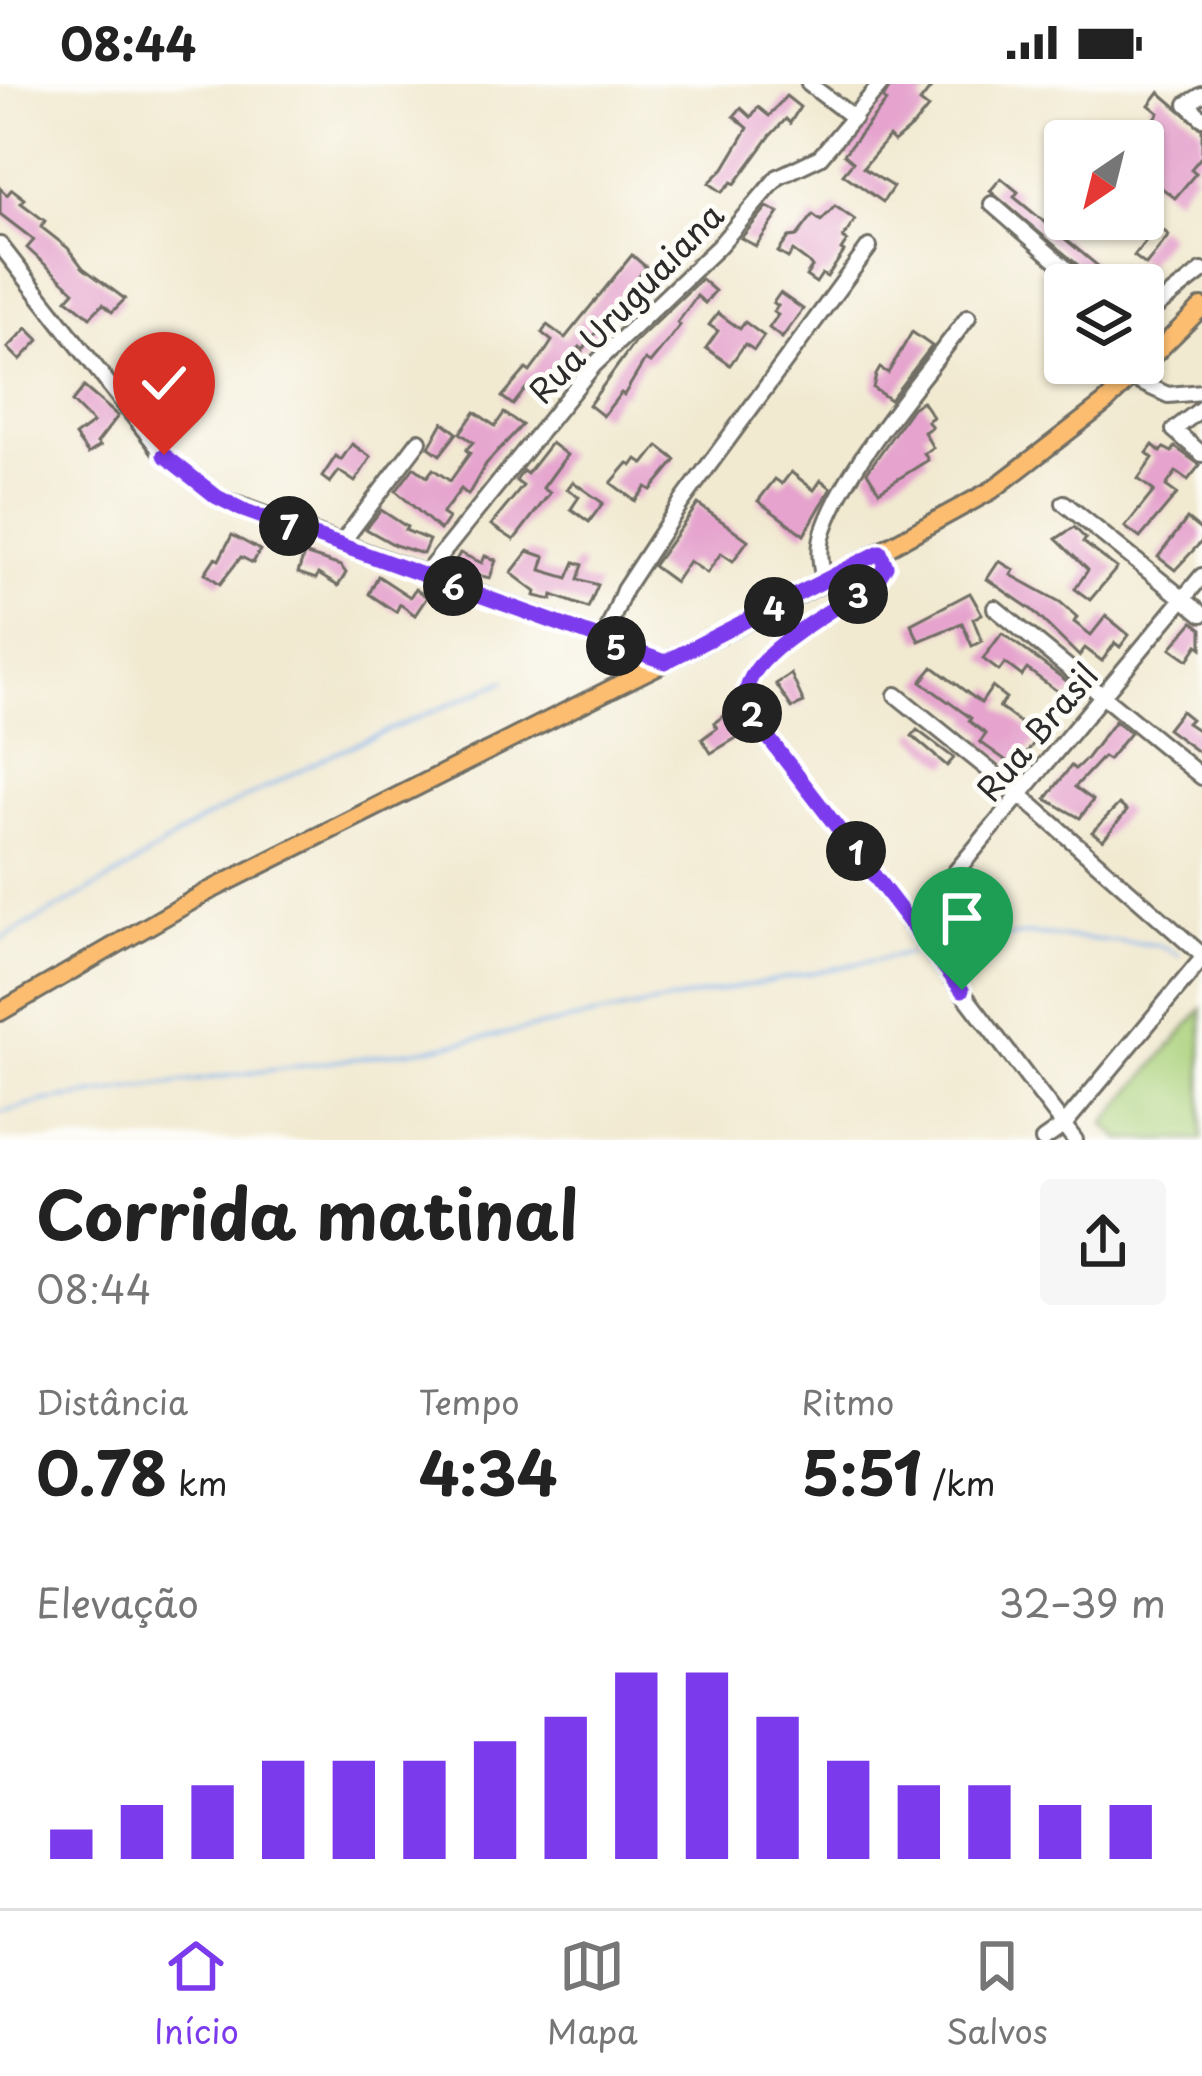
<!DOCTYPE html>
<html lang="pt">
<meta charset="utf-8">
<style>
body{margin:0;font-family:"Playpen Sans",sans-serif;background:#f6f6f6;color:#222;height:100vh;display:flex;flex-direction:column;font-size:45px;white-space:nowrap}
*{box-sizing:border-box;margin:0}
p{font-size:39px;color:#767676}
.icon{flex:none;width:66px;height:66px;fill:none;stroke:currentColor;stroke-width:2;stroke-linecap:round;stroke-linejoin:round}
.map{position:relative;height:1056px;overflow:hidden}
.details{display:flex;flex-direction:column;background:#fff;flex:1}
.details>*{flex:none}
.needle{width:78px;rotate:215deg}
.fabs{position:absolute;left:1044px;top:36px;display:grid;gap:24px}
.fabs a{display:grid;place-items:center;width:120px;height:120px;border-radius:12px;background:#fff;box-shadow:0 3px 9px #0004;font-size:60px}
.pin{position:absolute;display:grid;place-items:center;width:102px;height:102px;color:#fff;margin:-123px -51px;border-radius:50% 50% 50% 0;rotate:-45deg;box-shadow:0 0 12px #0007}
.pin .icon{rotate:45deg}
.km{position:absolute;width:60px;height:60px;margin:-30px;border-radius:50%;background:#222;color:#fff;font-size:33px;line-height:60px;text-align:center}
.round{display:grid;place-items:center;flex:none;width:126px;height:126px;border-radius:12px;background:#f6f6f6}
.summary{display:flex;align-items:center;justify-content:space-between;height:204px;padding:0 36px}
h1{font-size:66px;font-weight:700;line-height:90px}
.metrics{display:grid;grid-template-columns:repeat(3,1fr);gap:18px;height:204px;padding:12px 36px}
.metrics div{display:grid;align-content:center}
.metrics b{font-size:60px;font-weight:700}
.metrics small{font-size:33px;font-weight:400}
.metrics p{font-size:33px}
.chart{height:336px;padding:24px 36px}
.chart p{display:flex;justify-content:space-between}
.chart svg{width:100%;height:216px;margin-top:12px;stroke:#7c3aed;stroke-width:6}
.status{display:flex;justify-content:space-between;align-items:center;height:84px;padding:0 60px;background:#fff;direction:ltr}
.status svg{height:33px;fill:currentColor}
.tabs{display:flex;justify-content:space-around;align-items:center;height:168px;border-top:3px solid #e0e0e0;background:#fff;font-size:33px;color:#767676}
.tabs a{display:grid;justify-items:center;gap:6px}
.tabs .on{color:#7c3aed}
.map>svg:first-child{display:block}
.green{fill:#abd27d;stroke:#6b7e54;stroke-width:3}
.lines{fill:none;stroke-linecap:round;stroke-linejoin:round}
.stream{stroke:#7eb1eb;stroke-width:3}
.building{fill:#e5a3cd}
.minor-casing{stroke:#706e65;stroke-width:20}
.major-casing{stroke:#706e65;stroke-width:22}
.minor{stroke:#fff;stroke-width:14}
.major{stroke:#fcbd6f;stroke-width:16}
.route-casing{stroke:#fff;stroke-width:24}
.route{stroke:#7c3aed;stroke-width:15}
.labels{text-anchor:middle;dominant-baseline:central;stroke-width:10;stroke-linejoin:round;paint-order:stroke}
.street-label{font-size:33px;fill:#2b2b2b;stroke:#fdfcf7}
</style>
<div class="status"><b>08:44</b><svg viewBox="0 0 49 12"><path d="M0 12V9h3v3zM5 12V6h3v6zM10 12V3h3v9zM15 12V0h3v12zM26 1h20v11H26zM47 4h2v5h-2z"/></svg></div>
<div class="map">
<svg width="1202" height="1056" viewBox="0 0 1202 1056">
<rect width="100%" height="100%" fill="#fdfcf7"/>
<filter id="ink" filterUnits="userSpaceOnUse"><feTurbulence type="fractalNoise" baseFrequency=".00833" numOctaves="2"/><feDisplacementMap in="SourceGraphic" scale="24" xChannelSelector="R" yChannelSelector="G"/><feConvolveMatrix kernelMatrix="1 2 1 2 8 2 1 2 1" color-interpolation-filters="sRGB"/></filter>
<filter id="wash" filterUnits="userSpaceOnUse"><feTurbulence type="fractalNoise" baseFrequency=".004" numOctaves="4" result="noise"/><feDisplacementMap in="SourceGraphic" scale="48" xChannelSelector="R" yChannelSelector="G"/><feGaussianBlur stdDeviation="2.7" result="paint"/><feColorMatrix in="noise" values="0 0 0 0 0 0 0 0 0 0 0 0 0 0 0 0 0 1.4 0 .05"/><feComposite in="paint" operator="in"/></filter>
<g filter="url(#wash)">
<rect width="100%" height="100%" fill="#f1e9d0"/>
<!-- green -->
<path class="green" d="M1202 925V1056H1122L1104 1040Z"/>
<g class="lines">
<!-- stream -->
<g class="stream">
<path d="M0 856 120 790 200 737 332 670 505 597"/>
<path d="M940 864 1029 850 1159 861 1179 871"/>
<path d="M0 1029 46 1017 432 964 911 869"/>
</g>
</g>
<g id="blocks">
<!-- building -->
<g class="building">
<path d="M892 0H934L920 18 928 24 914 41 894 58 889 53 863 84 893 103 883 118 843 90 853 78 844 70 886 18 883 15Z"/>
<path d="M1159 8 1202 45V72L1191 85 1196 89 1175 114 1143 90V57H1137L1159 29 1149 21Z"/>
<path d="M786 12 800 23 790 39 786 35 770 52 735 100 732 98 722 108 709 99 724 84 748 44 734 32 741 24 751 33 758 23 769 32Z"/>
<path d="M1001 94 1018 108 1014 113 1121 201H1096L1092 193 990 107Z"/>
<path d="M0 104 7 111 12 105 25 115 21 119 45 137 41 143 68 164 83 184 125 215 112 228 103 220 90 233 67 215 74 207 27 164 34 156 0 130Z"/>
<path d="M835 122 855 136 843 154 847 157 841 166 844 168 827 193 822 190 816 199 806 192 812 183 808 178 793 167 788 174 778 168 789 153 797 152 813 131 821 137Z"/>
<path d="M767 123 779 129 756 162 741 154Z"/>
<path d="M1157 142 1169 151 1146 181 1134 172Z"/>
<path d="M632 171 646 183 583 266 580 263 552 299 547 296 537 310 527 303 513 321 502 313 526 285 530 288 547 265 552 257 542 249 547 241 565 254Z"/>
<path d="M701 195 715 207 705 219 697 212 677 239 680 241 668 257 650 279 645 276 624 311 621 309 603 332 589 321 634 259Z"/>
<path d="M780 209 803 225 782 254 769 244 778 231 773 228 778 222 773 219Z"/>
<path d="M718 229 740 245 745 238 764 252 754 266 745 260 730 281 706 264 718 247 709 241Z"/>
<path d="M27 244 39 256 20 276 8 264Z"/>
<path d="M912 248 932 262 890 316 873 304 876 291 880 284 888 289Z"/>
<path d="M84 303 118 332 97 359 100 362 88 370 75 352 93 339 72 318Z"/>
<path d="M922 317 933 333 927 337 932 343 924 348 933 364 924 369 928 376 879 407 867 388 912 324Z"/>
<path d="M475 328 495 342 504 329 522 341 486 380 468 411 461 405 442 430 448 434 440 446 396 407 414 383 427 393 433 385 450 397 470 369 466 366 473 358 460 349Z"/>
<path d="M443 338 457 349 440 371 429 363Z"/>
<path d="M551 359 567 371 543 404 550 409 514 456 491 441 523 402 516 397 523 387 527 390Z"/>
<path d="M352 360 371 373 355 398 339 387 330 399 322 393 336 372 341 376Z"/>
<path d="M1153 361 1161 368 1164 364 1172 368 1175 363 1200 381 1188 396 1176 388 1166 402 1177 410 1140 454 1125 443 1154 407 1138 395 1153 374 1147 369Z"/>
<path d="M658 362 676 376 651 406 646 403 635 417 611 399 628 379 632 382 637 375 644 380Z"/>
<path d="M791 388 814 406 821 396 831 404 804 451 758 417 775 395 782 400Z"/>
<path d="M573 398 603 419 589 438 571 425 579 413 567 405Z"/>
<path d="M698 420 748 456 733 477 721 469 707 489 689 477 675 498 653 482Z"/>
<path d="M381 426 407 443 405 446 429 456 423 470 395 461 366 445Z"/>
<path d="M1187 435 1202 447V457L1175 486 1158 473Z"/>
<path d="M1074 443 1086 455 1083 458 1117 484 1090 516 1075 505 1088 486 1056 455Z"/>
<path d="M232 451 260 466 253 479 241 473 220 500 205 489 215 474 219 476Z"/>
<path d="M528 467 545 473 541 486 568 494 575 478 583 481 578 495 598 501 588 524 553 511 552 516 535 512 536 508 511 489Z"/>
<path d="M460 469 482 479 485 472 496 476 490 494 451 485Z"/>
<path d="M304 470 341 482 346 489 338 502 318 490 316 495 298 489Z"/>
<path d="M999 477 1014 486 1011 491 1060 518 1077 533 1074 538 1091 551 1106 532 1129 551 1120 563 1115 559 1102 577 1085 564 1079 572 1032 526 987 495Z"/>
<path d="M378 492 410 513 415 505 427 513 415 531 400 520 396 528 369 510Z"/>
<path d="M970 509 982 530 973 535 982 557 972 562 962 539 919 557 911 540Z"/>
<path d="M1193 538 1202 545V564L1198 561 1188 576 1171 564Z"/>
<path d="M1002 549 1076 604 1068 615 1027 585 1022 592 1005 579 999 587 983 575Z"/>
<path d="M933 583 981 619 992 603 1006 614 999 623 1039 653 1015 683 980 658 986 650 969 637 971 634 921 598Z"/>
<path d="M791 590 804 619 792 624 776 600Z"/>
<path d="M733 625 748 647 711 669 702 655 717 644 714 639Z"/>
<path d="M1181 627 1191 635 1187 639 1202 649V671L1167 645Z"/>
<path d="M1115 637 1130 649 1108 676 1103 673 1075 703 1093 716 1080 734 1046 715 1071 682 1075 685 1087 674Z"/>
<path d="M917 646 954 674 947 682 912 652Z"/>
<path d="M1119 720 1127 727 1103 756 1092 748Z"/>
</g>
</g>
</g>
<g filter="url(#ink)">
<use href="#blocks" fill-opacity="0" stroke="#706e65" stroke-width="3"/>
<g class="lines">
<!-- minor casing -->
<g class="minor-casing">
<g id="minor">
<path d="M809 0 854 34"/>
<path d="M1202 11 1187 20 1202 34"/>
<path d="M992 120 1085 201"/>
<path d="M0 161 164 371 217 413 665 578"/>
<path d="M1143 233 1202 187"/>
<path d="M1131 294 1168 311 1202 308"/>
<path d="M1202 324 1174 346 1202 370"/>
<path d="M1064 419 1202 530"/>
<path d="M340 461 419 357"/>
<path d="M880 468 886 482 877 497C846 518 749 569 747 607 747 615 752 627 754 635L1075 1056"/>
<path d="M424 492 593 282 718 163 778 93 820 73 881 0"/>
<path d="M824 498C820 478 818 462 825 443 849 377 925 292 968 233"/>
<path d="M995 524 1202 693"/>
<path d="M603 558 624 506 681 419 869 163"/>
<path d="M896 611 1019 710 1202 871"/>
<path d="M913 839 1202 492"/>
<path d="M1043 1056 1063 1042 1202 875"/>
</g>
</g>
<!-- major casing -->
<g class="major-casing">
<path id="major" d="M0 928 207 808 824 498 992 406 1105 319 1202 223"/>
</g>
<!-- minor -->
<use href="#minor" class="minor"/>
<!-- major -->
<use href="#major" class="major"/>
</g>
</g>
<g class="lines" filter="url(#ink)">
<!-- route casing -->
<g class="route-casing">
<path id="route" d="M164 371 217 413 243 426 665 578 880 468 886 482 877 497C846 518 749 569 747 607 747 615 752 627 754 635L962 906"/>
</g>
<!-- route -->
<use href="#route" class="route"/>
</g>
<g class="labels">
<!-- street labels -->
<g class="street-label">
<text transform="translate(625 218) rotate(-46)">Rua Uruguaiana</text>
<text transform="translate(1036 647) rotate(-50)">Rua Brasil</text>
</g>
</g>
</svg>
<div class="fabs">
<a><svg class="needle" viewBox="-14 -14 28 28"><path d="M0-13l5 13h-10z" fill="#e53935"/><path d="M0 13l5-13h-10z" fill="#767676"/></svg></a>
<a><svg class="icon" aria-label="layers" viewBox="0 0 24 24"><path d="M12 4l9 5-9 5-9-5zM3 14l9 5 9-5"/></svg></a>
</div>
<div class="pin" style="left:962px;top:906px;background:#1e9e55"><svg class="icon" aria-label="arrive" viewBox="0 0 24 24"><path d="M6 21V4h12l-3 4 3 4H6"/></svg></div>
<div class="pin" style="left:164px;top:371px;background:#d93025"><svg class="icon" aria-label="check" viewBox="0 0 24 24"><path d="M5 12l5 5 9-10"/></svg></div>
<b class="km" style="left:856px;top:767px">1</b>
<b class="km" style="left:752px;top:629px">2</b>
<b class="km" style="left:858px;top:510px">3</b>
<b class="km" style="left:774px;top:523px">4</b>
<b class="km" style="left:616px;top:562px">5</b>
<b class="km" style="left:453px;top:502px">6</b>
<b class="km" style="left:289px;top:442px">7</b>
</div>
<section class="details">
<div class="summary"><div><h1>Corrida matinal</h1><p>08:44</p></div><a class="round"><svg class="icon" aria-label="share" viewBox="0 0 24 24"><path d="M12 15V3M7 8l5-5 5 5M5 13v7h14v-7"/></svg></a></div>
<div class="metrics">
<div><p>Distância</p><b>0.78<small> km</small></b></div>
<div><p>Tempo</p><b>4:34</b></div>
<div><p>Ritmo</p><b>5:51<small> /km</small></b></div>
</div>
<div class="chart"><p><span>Elevação</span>32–39 m</p>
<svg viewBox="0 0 160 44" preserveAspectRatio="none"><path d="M5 44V38M15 44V33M25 44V29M35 44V24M45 44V24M55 44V24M65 44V20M75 44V15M85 44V6M95 44V6M105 44V15M115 44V24M125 44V29M135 44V29M145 44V33M155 44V33"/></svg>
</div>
</section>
<nav class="tabs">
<a class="on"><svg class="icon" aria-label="home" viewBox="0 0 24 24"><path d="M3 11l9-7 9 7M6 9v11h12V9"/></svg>Início</a>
<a><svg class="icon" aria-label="map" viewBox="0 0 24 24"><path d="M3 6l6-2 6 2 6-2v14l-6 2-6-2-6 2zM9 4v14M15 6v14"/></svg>Mapa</a>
<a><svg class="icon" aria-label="saved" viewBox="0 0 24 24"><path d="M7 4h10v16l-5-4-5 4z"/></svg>Salvos</a>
</nav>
